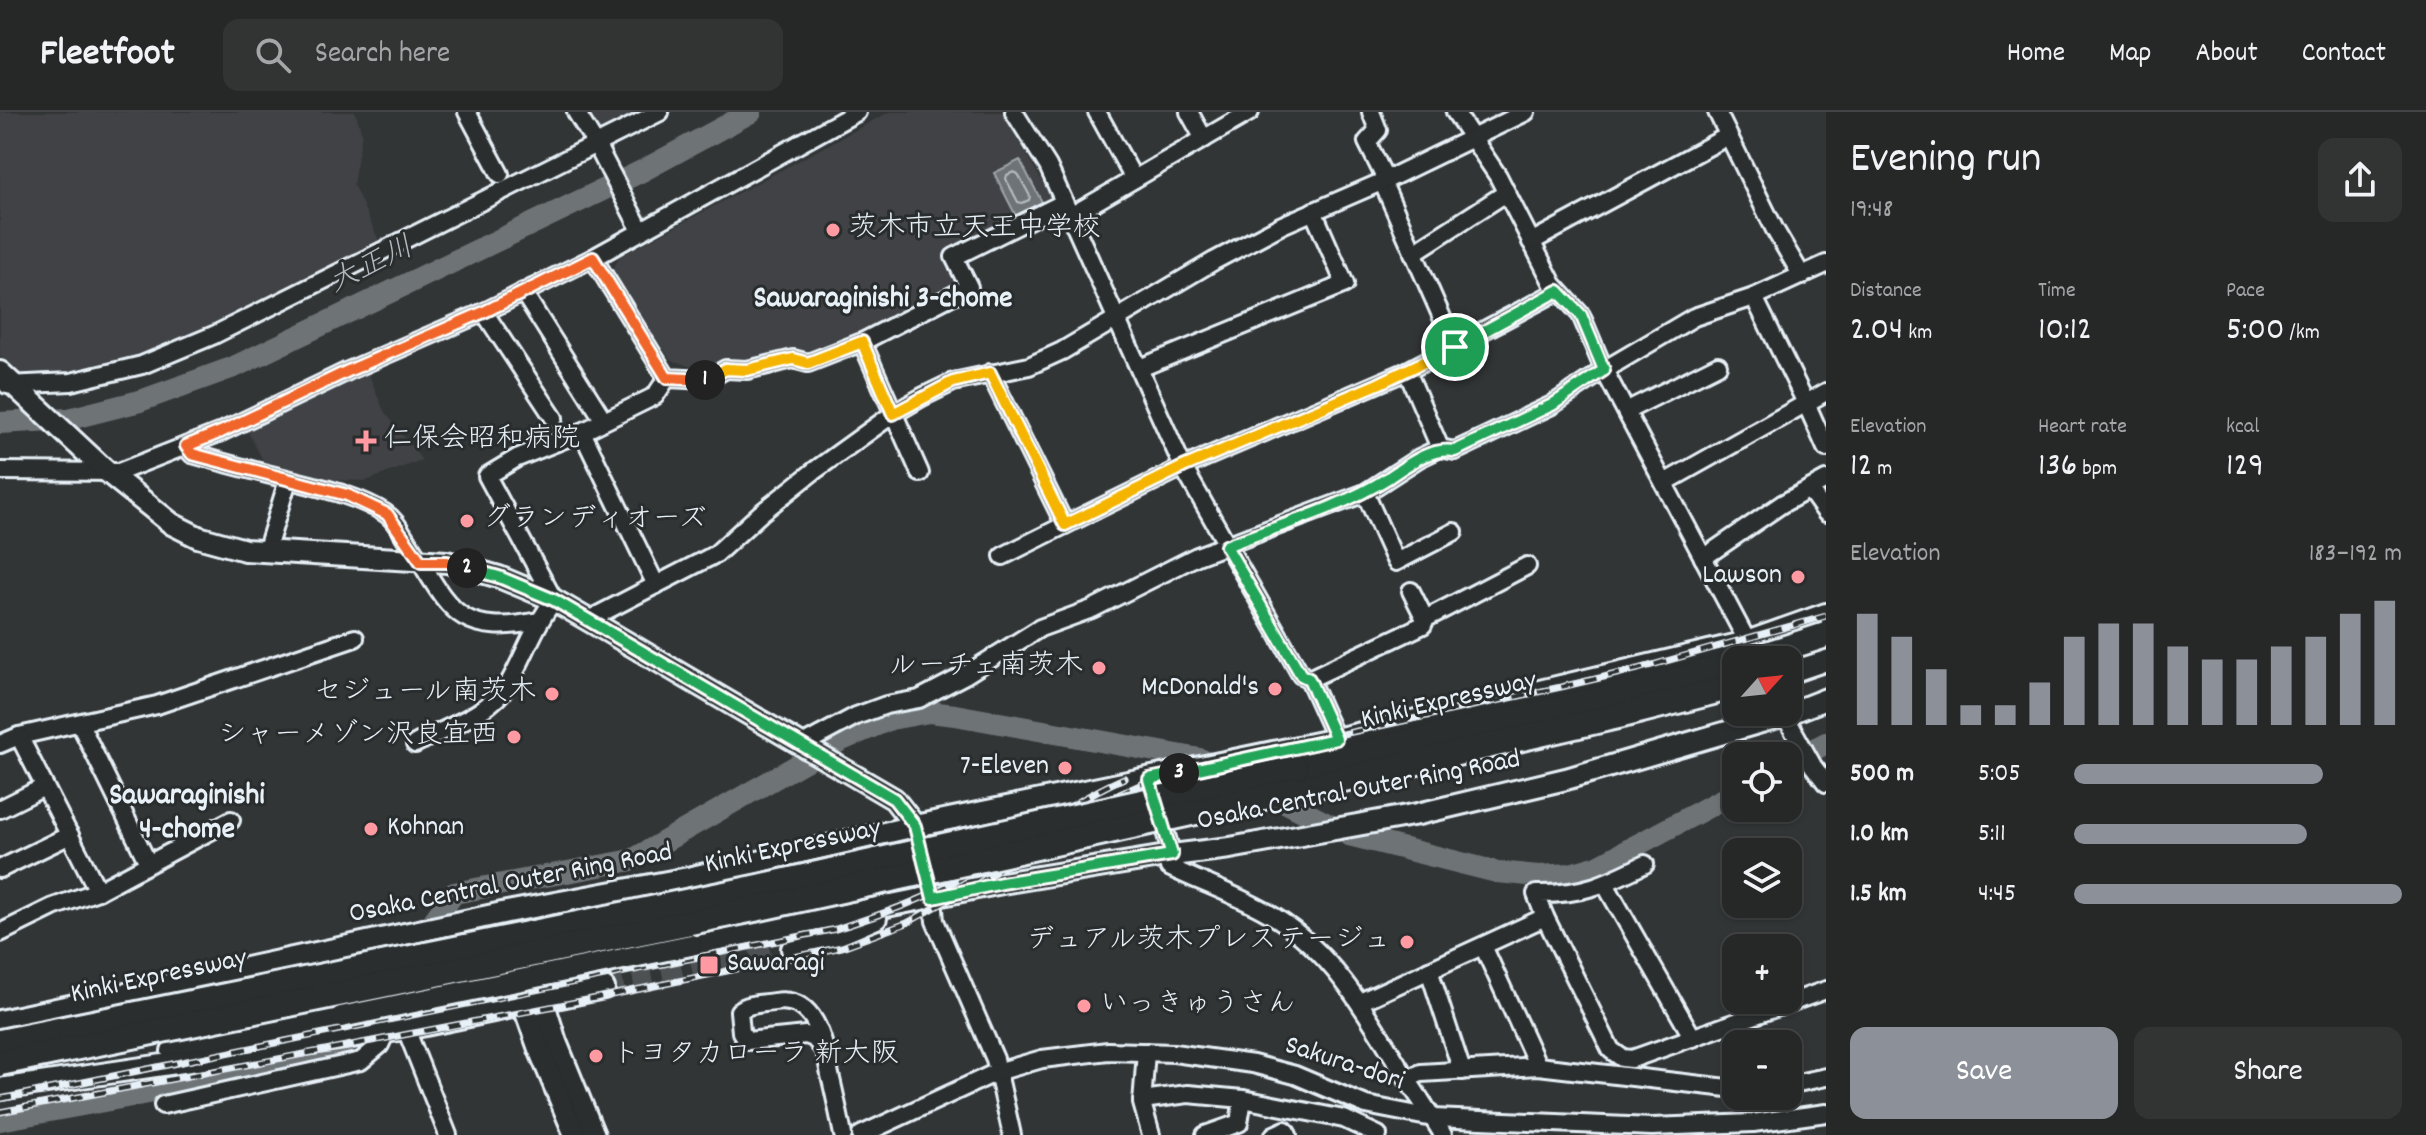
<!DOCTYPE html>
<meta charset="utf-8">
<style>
body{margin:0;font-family:Dekko,"Klee One",sans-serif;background:#323434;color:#f1f3f6;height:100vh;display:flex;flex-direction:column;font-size:30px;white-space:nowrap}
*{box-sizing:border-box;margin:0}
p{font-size:26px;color:#a4a6a8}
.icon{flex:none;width:44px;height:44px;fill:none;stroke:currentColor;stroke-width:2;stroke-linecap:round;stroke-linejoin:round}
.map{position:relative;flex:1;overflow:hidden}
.sheet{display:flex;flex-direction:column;background:#262828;width:600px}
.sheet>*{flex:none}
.needle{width:52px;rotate:63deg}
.tools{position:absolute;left:1722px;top:534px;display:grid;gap:16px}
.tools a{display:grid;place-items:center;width:80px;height:80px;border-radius:16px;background:#262828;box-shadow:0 2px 6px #0004,0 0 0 2px #424445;font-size:40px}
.pin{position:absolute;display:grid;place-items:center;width:68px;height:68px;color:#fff;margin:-34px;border:4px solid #fff;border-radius:50%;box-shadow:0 2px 8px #0007}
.km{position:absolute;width:40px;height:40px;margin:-20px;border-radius:50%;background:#222;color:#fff;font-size:22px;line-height:40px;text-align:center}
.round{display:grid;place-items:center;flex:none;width:84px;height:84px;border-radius:16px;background:#323434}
.head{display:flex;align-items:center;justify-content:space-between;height:136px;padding:0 24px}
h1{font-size:44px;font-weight:600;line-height:60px}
.metrics{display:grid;grid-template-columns:repeat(3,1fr);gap:12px;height:136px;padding:8px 24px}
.metrics div{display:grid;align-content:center}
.metrics b{font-size:34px;font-weight:600}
.metrics small{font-size:22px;font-weight:400}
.metrics p{font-size:22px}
.chart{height:224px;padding:16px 24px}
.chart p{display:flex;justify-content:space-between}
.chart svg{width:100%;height:144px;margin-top:8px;stroke:#8c9099;stroke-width:6}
.primary-button{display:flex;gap:16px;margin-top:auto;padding:16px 24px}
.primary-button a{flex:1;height:92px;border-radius:16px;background:#8c9099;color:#fff;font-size:32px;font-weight:600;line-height:92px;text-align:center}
.primary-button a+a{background:#323434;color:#f1f3f6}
ul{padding:0 24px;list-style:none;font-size:26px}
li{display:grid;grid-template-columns:128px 96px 1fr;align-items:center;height:60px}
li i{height:20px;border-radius:10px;background:#8c9099}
header{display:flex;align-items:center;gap:48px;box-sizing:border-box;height:112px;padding:0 40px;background:#262828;border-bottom:2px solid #424445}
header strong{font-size:38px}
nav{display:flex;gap:44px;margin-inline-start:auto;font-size:28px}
.search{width:560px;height:72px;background:#323434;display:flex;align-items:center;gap:20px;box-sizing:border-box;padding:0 28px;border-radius:16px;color:#a4a6a8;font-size:30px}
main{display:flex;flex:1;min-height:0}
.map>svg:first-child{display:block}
.built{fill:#3f4244}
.water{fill:#6e7376;stroke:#9fa5aa;stroke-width:2}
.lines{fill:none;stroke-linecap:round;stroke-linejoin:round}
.shore{stroke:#b7bfc4;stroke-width:2}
.river{stroke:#6e7376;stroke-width:22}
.major-tunnel{stroke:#4d5153;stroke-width:20;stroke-dasharray:20 10;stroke-linecap:butt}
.minor-casing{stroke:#e8f1f8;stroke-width:22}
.major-casing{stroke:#e8f1f8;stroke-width:26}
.highway-casing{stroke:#e8f1f8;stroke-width:30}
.minor{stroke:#2a2d2e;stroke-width:16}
.major{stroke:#2a2d2e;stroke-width:20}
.highway{stroke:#2a2d2e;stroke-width:24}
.rail-casing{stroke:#e8f1f8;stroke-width:7}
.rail{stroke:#2a2d2e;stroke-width:4;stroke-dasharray:12;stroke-linecap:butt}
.major-bridge-casing{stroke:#e8f1f8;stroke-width:26;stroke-linecap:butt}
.highway-bridge-casing{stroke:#e8f1f8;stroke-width:30;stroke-linecap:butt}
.major-bridge{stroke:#2a2d2e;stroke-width:20}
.highway-bridge{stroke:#2a2d2e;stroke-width:24}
.split-1-casing{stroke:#fff;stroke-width:16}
.split-2-casing{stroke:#fff;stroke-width:16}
.split-3-casing{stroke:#fff;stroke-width:16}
.split-4-casing{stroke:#fff;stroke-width:16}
.split-1{stroke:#f5b400;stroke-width:10}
.split-2{stroke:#f0652b;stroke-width:10}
.split-3{stroke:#22a559;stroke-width:10}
.split-4{stroke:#22a559;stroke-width:10}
.poi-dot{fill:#ff9aa2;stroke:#2a2d2e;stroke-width:3}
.labels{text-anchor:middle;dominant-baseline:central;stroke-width:6;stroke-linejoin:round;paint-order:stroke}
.poi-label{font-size:28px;fill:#e8f1f8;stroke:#2a2d2e;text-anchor:start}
.street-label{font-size:28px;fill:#e8f1f8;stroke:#2a2d2e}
.water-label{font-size:30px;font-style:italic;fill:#b1b8be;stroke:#2a2d2e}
.neighbourhood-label{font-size:30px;font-weight:bold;fill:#e8f1f8;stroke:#2a2d2e}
</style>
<header>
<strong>Fleetfoot</strong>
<div class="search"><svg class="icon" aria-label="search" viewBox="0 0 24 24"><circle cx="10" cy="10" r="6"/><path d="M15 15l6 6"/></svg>Search here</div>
<nav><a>Home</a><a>Map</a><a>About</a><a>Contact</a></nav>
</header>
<main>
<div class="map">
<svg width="1826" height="1023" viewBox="0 0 1826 1023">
<rect width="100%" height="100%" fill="#323536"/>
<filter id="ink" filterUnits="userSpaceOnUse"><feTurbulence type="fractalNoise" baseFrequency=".0125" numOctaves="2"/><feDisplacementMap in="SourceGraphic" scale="16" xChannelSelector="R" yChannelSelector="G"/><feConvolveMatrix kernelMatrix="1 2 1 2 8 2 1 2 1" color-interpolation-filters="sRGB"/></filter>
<g filter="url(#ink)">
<!-- built -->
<g class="built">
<path d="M0 0H355L362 21 353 72 382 135 212 218 141 248 69 264 30 269 0 244Z"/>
<path d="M583 0H651L600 22Z"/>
<path d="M889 0H1002L1051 85 1048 93 948 143 960 169 959 177 863 224 809 245 704 260 670 247 612 160 619 145Z"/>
<path d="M367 258 384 299 422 348 366 369 334 368 332 371 268 358 246 316Z"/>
</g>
<!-- water -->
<path class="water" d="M1020 48 1042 90 1016 104 994 61Z"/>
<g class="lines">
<!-- shore -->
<path class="shore" d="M1014 60 1018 62 1030 84 1029 88 1022 91 1018 90 1006 67 1007 63Z"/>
<!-- river -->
<g class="river">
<path d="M0 311 69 307 140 289 234 255 642 59 751 0"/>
<path d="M1788 652 1826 631"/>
<path d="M1261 678 1349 723 1497 760 1539 764 1570 762 1598 754 1736 680"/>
<path d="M399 857 454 781 632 748 840 629 891 607 929 600 955 603 1200 647 1219 657"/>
<path d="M0 1008 334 947 376 888"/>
</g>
<!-- major-tunnel -->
<path class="major-tunnel" d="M604 876 792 837"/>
<!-- minor casing -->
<g class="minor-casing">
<g id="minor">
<path d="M467 0 500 62"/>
<path d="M576 0 597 34 641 119"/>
<path d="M1014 0 1048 54 1183 355 1301 563 1309 567 1336 627"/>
<path d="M1097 0 1134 67"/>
<path d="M1189 0 1204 27"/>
<path d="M1371 0 1378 18 1367 30 1386 68"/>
<path d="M1455 0 1498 64 1553 172 1581 203 1604 258 1753 540"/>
<path d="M1717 0 1775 118 1802 164"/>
<path d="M1382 69 1455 235"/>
<path d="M1069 105 1250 0"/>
<path d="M1531 130 1728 24"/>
<path d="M1413 141 1506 81"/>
<path d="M593 146 667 266 706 268 726 257 747 258 793 247 808 251 862 230 969 175 954 145 1063 91"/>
<path d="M523 180 603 307"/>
<path d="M1754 185 1806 291 1826 336"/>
<path d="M484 200 554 306"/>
<path d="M862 230 920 361"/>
<path d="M1140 256 1345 172 1313 99"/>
<path d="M1407 259 1440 336"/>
<path d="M990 261 1065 413 1003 444"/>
<path d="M7 273 71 270 142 253 214 223 660 0"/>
<path d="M1626 299 1718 253"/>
<path d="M582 320 656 473"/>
<path d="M186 334 192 342C224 351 255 359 287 367 321 376 356 383 385 401 396 408 401 420 408 430 449 493 453 526 539 509"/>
<path d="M0 359 119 360 221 320 348 259 484 200 593 146 857 0"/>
<path d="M1664 371 1826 280"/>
<path d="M1809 377 1826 401"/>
<path d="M1365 381 1396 450 1454 420"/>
<path d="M1065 413 1183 355 1407 259 1558 179"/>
<path d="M266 440 288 368"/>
<path d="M1703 446 1782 392 1826 368"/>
<path d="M1425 507 1527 454"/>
<path d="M588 508 716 442 761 401 814 359 893 302 922 285 953 270 1029 254 1062 239 1214 149 1282 113 1386 68 1526 0"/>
<path d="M1309 567 1423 513 1425 507 1411 479"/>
<path d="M1783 600 1813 654 1826 671"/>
<path d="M80 612 148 751"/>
<path d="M19 624 157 593 355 526"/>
<path d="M0 632 19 624 98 779"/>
<path d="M415 632C445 616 490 602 509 571 525 543 534 514 554 488L487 364 517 346 582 320 655 284 667 266"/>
<path d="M802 633 856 604 886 593 919 587 965 563 1040 516 1092 497 1197 444 1365 381 1419 346 1440 336 1455 339 1552 293 1604 258 1694 205 1754 185 1826 152"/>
<path d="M0 697 44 675"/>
<path d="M1159 699 1172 743 1169 755C1204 772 1241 784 1275 805 1334 842 1368 903 1403 961 1416 982 1431 1002 1443 1023"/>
<path d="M1645 752C1605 772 1582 783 1536 782L1545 805 1611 938 1622 946 1632 947 1826 878"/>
<path d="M0 757 70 723"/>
<path d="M1605 772 1693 926"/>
<path d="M933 786 935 809 995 947 1012 1023"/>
<path d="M0 821 53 795 98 779 231 708"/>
<path d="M1483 834 1538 954"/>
<path d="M1429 858 1462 959"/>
<path d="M1360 890 1545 805"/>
<path d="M406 917 448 1023"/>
<path d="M825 939 814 926 806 923 747 929 741 920 739 899C748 891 762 892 774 890 817 883 824 931 830 963 835 983 839 1003 843 1023"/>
<path d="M1146 940 1142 991 1151 1023"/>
<path d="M1407 967 1421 961 1538 954 1736 977"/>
<path d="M1788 973 1826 965"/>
<path d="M1142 988 1188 982 1243 987 1344 1007 1378 1023"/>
<path d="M163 993 361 949 380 933 386 920"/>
<path d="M861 1023 997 960 1042 947 1108 939 1174 941 1253 952 1295 963 1366 993 1433 1006 1652 1015 1753 1011 1826 1001"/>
<path d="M1205 1023 1239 1011 1243 987"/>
<path d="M1274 1023 1285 1018 1288 1023"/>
</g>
</g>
<!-- major casing -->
<g class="major-casing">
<g id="major">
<path d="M0 260 106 359 172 412 198 425 245 438 447 450 499 465 554 488 894 687 915 714 918 726"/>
<path d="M691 833 1002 771 1172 743 1230 736 1418 702 1566 667 1785 603 1826 587"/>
<path d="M792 837 828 827 876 806"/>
<path d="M531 850 556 930 594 1023"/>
<path d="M510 855 539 937 575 1023"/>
<path d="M0 909 507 800 688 766 915 714 1336 627 1747 530 1826 502"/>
<path d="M172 939 341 905"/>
<path d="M0 977 406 917 604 876"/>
</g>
</g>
<!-- highway casing -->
<g class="highway-casing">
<g id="highway">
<path d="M1788 559 1826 546"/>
<path d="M1295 656 1614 583 1736 551"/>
<path d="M1300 677 1618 604 1736 574"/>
</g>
</g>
<!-- minor -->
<use href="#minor" class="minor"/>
<!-- major -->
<use href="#major" class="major"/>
<!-- highway -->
<use href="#highway" class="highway"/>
<!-- rail casing -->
<g class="rail-casing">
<g id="rail">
<path d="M0 987 836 817C883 802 930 786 972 760 1023 728 1069 690 1124 666"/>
<path d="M0 1000 597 886 842 835 907 811 979 771 1070 709 1102 690 1171 659 1561 575 1638 557 1826 504"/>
</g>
</g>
<!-- rail -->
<use href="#rail" class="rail"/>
<!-- major-bridge casing -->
<g class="major-bridge-casing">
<path id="major-bridge" d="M341 905 691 833"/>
</g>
<!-- highway-bridge casing -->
<g class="highway-bridge-casing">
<g id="highway-bridge">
<path d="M1748 548 1826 523"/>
<path d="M0 930 759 775 1295 656"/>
<path d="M0 951 764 795 1300 677"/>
</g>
</g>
<!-- major-bridge -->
<use href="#major-bridge" class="major-bridge"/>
<!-- highway-bridge -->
<use href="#highway-bridge" class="highway-bridge"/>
</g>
</g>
<g class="lines" filter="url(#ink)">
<!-- split-1 casing -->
<g class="split-1-casing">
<path id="split-1" d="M705 268 726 257 747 258 793 247 808 251 862 230 893 302 953 270 990 261 1065 413 1183 355 1378 272 1455 235"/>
</g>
<!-- split-2 casing -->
<g class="split-2-casing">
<path id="split-2" d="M467 456 447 450H421L387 402 347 383 192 342 186 334 221 320 348 259 484 200 593 146 667 266 705 268"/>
</g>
<!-- split-3 casing -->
<g class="split-3-casing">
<path id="split-3" d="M467 456 499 465 554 488 894 687 915 714 933 786 1002 771 1172 743 1149 667 1179 661"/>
</g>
<!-- split-4 casing -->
<g class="split-4-casing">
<path id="split-4" d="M1179 661 1336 627 1309 567 1301 563 1226 434C1280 413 1339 397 1388 366 1409 352 1430 335 1455 339L1552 293 1604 258 1581 203 1558 179 1455 235"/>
</g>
<!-- split-1 -->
<use href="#split-1" class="split-1"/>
<!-- split-2 -->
<use href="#split-2" class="split-2"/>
<!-- split-3 -->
<use href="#split-3" class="split-3"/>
<!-- split-4 -->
<use href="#split-4" class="split-4"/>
</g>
<!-- markers -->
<g class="poi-dot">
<circle cx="833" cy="118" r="8"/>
<path d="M362 317h8v8h8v8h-8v8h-8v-8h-8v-8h8z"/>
<circle cx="467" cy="409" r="8"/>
<circle cx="1798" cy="465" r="8"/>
<circle cx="1099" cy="556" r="8"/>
<circle cx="1275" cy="577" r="8"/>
<circle cx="552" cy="582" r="8"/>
<circle cx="514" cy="625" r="8"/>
<circle cx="1065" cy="656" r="8"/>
<circle cx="371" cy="717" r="8"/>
<circle cx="1407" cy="830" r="8"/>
<rect x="699" y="843" width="20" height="20" rx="4"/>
<circle cx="1084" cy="894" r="8"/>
<circle cx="596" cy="944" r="8"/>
</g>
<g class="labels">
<!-- poi labels -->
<g class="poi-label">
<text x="849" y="118">茨木市立天王中学校</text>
<text x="384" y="329">仁保会昭和病院</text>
<text x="483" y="409">グランディオーズ</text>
<text x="1782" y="465" text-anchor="end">Lawson</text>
<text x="1083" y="556" text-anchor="end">ルーチェ南茨木</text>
<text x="1259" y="577" text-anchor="end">McDonald's</text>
<text x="536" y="582" text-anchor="end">セジュール南茨木</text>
<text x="498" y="625" text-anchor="end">シャーメゾン沢良宜西</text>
<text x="1049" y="656" text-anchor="end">7-Eleven</text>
<text x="387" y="717">Kohnan</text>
<text x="1391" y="830" text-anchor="end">デュアル茨木プレステージュ</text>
<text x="727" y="853">Sawaragi</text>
<text x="1100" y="894">いっきゅうさん</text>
<text x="612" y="944">トヨタカローラ 新大阪</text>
</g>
<!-- street labels -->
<g class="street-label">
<text transform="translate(1449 590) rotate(-13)">Kinki Expressway</text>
<text transform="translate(1359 680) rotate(-11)">Osaka Central Outer Ring Road</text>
<text transform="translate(793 736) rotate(-12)">Kinki Expressway</text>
<text transform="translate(511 773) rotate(-11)">Osaka Central Outer Ring Road</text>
<text transform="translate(159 866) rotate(-12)">Kinki Expressway</text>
<text transform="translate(1344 953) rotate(18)">Sakura-dori</text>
</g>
<!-- water labels -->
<g class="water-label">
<text transform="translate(372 155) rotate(-26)">大正川</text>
</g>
<!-- neighbourhood labels -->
<g class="neighbourhood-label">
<text x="883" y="188">Sawaraginishi 3-chome</text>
<text x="187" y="685">Sawaraginishi<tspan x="187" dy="34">4-chome</tspan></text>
</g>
</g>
</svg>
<div class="tools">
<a><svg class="needle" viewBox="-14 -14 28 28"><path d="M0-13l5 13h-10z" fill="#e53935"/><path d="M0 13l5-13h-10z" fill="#a4a6a8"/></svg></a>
<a><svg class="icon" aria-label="locate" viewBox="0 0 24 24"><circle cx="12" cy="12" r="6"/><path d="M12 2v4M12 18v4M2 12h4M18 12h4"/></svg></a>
<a><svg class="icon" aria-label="layers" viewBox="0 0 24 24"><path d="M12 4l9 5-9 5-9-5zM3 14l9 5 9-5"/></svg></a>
<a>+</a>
<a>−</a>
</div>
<div class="pin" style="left:1455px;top:235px;background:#1e9e55"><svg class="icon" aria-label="arrive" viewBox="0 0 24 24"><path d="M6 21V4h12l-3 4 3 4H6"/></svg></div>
<b class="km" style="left:705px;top:268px">1</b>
<b class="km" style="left:467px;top:456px">2</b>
<b class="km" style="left:1179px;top:661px">3</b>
</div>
<section class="sheet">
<div class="head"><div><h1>Evening run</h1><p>19:48</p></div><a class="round"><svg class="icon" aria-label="share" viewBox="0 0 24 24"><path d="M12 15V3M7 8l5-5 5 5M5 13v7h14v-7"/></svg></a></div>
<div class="metrics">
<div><p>Distance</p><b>2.04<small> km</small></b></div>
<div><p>Time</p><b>10:12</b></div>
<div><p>Pace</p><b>5:00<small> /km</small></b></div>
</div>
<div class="metrics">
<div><p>Elevation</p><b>12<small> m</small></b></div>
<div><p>Heart rate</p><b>136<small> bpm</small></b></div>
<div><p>kcal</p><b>129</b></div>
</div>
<div class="chart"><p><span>Elevation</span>183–192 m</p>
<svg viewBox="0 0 160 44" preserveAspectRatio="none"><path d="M5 44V10M15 44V17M25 44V27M35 44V38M45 44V38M55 44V31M65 44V17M75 44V13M85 44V13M95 44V20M105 44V24M115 44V24M125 44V20M135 44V17M145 44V10M155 44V6"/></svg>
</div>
<ul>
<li><b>500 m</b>5:05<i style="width:76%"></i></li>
<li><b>1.0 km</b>5:11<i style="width:71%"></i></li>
<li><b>1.5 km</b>4:45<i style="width:100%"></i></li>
</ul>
<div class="primary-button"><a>Save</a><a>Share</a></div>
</section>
</main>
